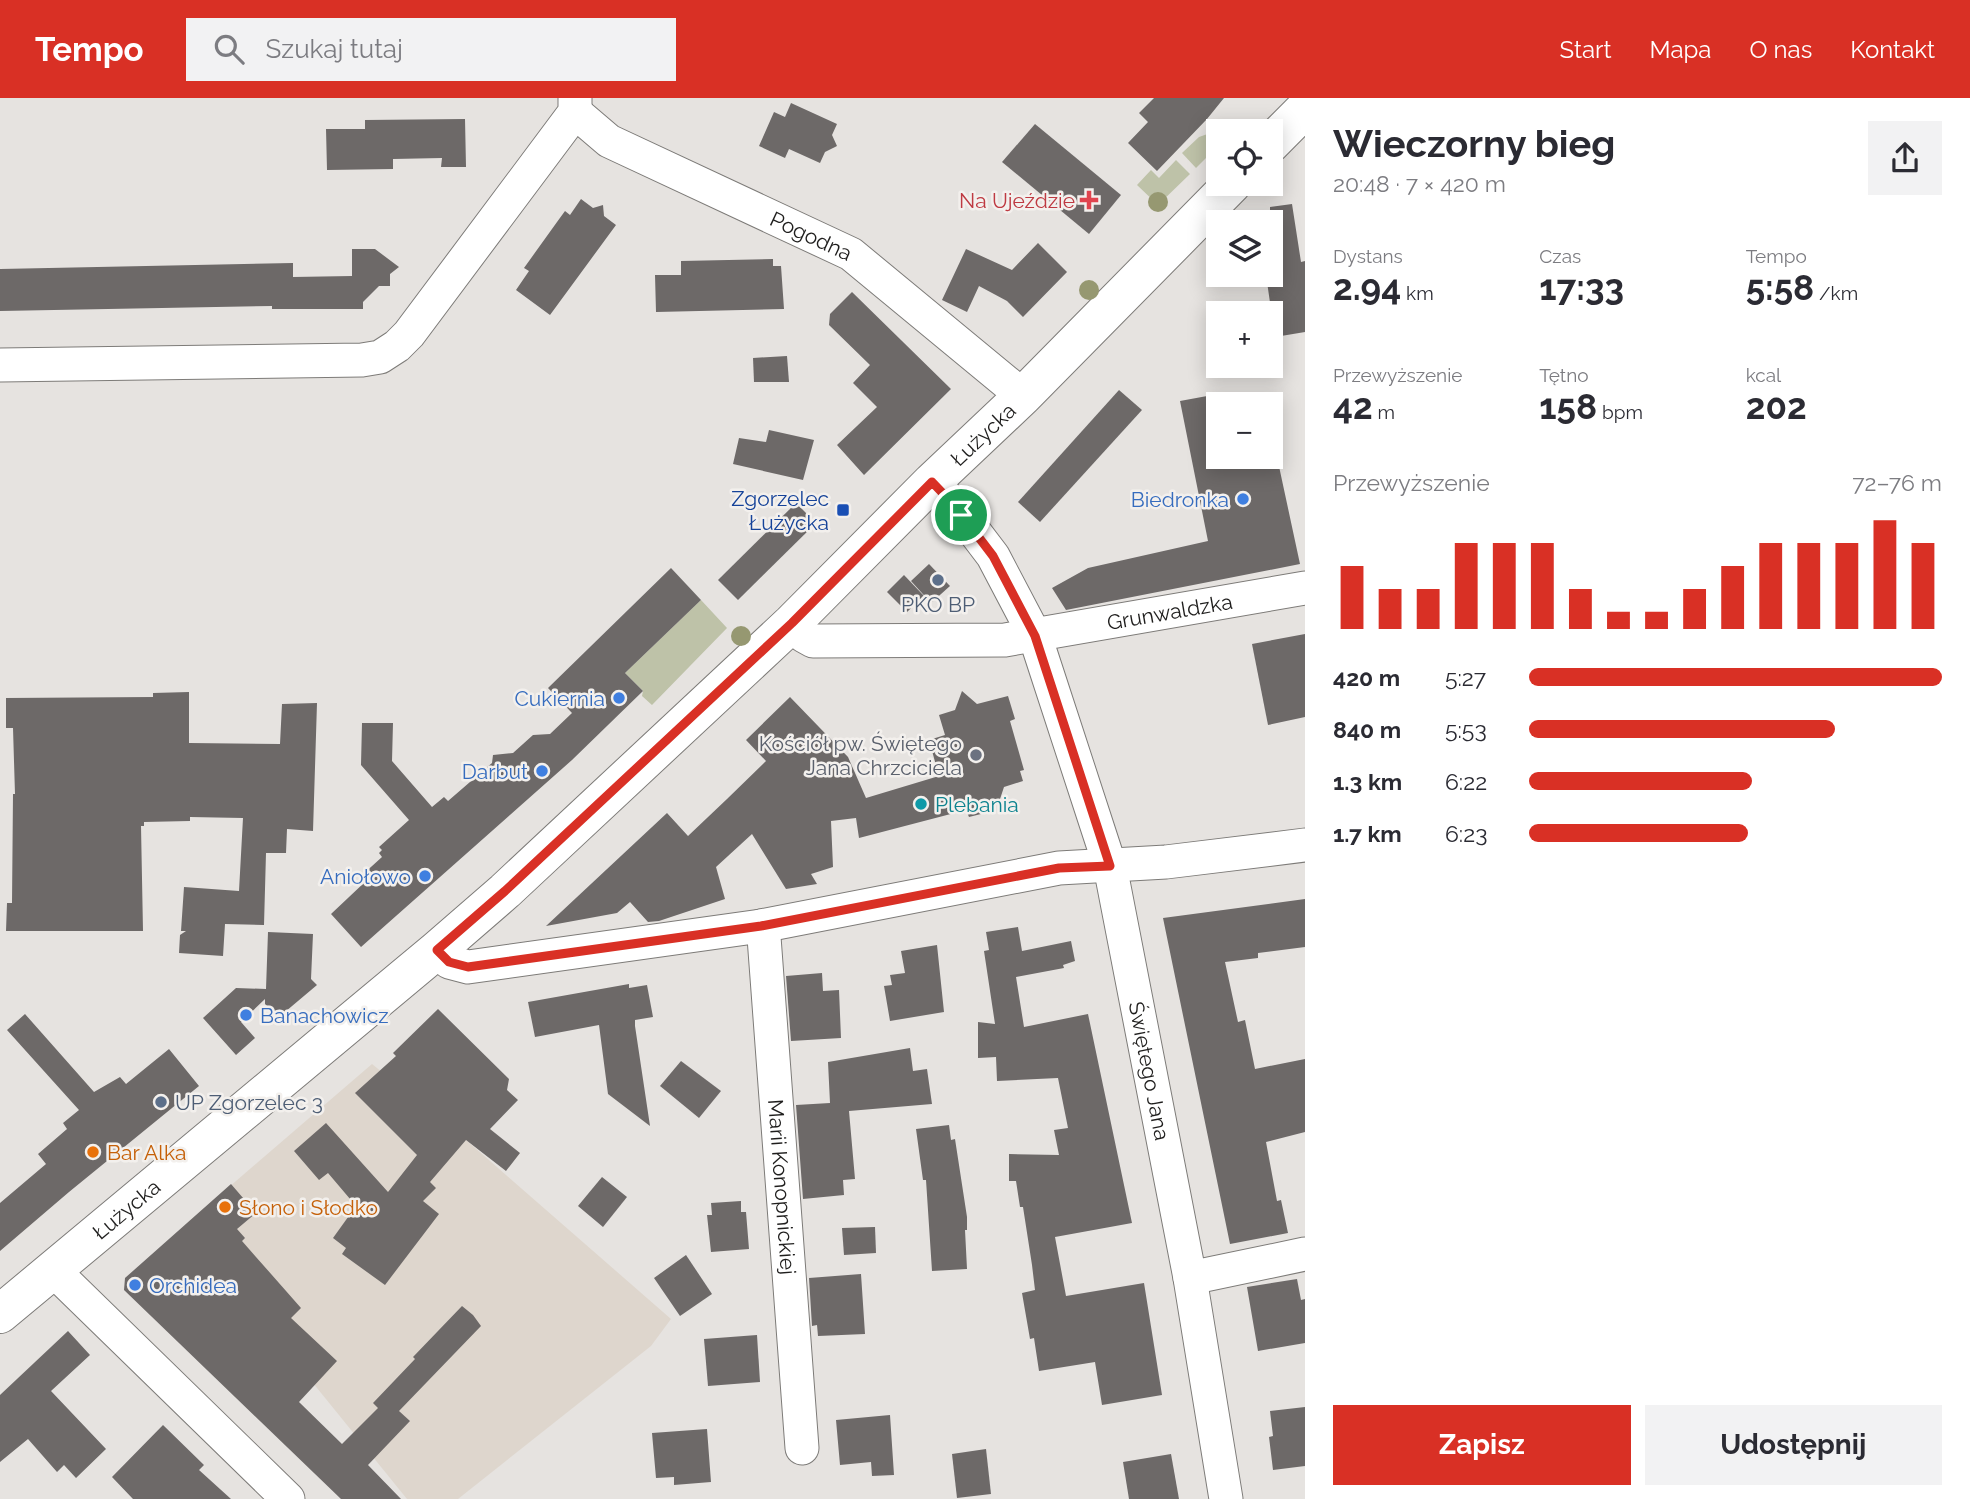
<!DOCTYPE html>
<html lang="pl">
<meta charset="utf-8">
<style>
body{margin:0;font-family:Raleway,sans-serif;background:#f2f2f3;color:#2b2b33;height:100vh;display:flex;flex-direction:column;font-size:26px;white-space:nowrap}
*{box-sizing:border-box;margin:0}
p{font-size:23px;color:#7c7c81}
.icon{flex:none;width:38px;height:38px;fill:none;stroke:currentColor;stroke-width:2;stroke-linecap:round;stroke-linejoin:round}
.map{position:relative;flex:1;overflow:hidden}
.sheet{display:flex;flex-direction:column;background:#fff;width:665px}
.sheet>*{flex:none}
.buttons{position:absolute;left:1206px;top:21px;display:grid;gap:14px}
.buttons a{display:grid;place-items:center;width:77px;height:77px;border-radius:0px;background:#fff;box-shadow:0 4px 18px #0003;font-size:35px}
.pin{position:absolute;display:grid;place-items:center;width:60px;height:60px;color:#fff;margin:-30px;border:4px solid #fff;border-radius:50%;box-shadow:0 2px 7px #0007}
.round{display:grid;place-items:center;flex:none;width:74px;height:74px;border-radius:0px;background:#f2f2f3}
.head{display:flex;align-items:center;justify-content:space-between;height:119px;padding:0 28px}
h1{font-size:38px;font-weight:700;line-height:52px}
.stats{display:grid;grid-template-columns:repeat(3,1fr);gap:10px;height:119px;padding:7px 28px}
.stats div{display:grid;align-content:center}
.stats b{font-size:35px;font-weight:700}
.stats small{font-size:19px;font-weight:400}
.stats p{font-size:19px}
.chart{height:196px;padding:14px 28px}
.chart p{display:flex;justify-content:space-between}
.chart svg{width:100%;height:126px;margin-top:7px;stroke:#d93025;stroke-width:6}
.cta{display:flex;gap:14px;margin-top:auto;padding:14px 28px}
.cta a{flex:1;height:80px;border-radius:0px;background:#d93025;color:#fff;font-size:28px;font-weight:700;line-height:80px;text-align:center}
.cta a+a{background:#f2f2f3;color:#2b2b33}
ul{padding:0 28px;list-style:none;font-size:23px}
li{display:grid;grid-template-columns:112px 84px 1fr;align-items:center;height:52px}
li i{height:18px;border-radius:9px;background:#d93025}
header{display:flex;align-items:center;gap:42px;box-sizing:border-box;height:98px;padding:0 35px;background:#d93025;color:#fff}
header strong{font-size:33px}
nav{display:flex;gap:38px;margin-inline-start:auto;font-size:24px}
.search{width:490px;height:63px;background:#f2f2f3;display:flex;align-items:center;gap:18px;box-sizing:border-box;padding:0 24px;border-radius:0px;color:#7c7c81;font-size:26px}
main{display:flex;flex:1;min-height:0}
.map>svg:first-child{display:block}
.built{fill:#ded6cd}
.green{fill:#bec2a8}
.building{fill:#6d6968}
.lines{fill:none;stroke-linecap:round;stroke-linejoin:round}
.minor-casing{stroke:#7d7b78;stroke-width:35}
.major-casing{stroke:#7d7b78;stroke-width:40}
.minor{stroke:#fff;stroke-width:33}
.major{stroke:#fff;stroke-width:38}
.tree{fill:#969871}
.route-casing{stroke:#fff;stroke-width:14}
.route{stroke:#d93025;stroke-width:9}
.health-dot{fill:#e0444e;stroke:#f3f0ed;stroke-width:2.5}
.shop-dot{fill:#3f7fe0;stroke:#f3f0ed;stroke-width:2.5}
.transit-dot{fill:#1a4fb4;stroke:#f3f0ed;stroke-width:2.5}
.service-dot{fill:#5c6f8a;stroke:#f3f0ed;stroke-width:2.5}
.worship-dot{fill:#6b7280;stroke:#f3f0ed;stroke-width:2.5}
.culture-dot{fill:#0f9aa8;stroke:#f3f0ed;stroke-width:2.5}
.food-dot{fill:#e8710a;stroke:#f3f0ed;stroke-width:2.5}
.labels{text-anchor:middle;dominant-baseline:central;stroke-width:5;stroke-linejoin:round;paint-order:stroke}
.health-label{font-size:21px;fill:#be3a42;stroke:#f3f0ed;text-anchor:end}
.street-label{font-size:21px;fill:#1f1e1d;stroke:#f3f0ed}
.transit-label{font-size:21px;fill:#164399;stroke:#f3f0ed;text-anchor:end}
.shop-label{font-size:21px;fill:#366cbe;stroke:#f3f0ed;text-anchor:end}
.service-label{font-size:21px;fill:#4e5e75;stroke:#f3f0ed}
.worship-label{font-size:21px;fill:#5b616d;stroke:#f3f0ed;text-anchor:end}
.culture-label{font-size:21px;fill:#0d838f;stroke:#f3f0ed;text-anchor:start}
.food-label{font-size:21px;fill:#c56008;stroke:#f3f0ed;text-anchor:start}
</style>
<header>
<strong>Tempo</strong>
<div class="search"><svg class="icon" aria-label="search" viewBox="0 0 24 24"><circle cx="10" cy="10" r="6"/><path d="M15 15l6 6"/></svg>Szukaj tutaj</div>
<nav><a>Start</a><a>Mapa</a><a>O nas</a><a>Kontakt</a></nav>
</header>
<main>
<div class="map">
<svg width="1305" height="1401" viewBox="0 0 1305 1401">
<rect width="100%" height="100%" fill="#e6e3e0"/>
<!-- built -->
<path class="built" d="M372 966 466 1042 671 1221 651 1248 458 1401H407L185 1127Z"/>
<!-- green -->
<g class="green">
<path d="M1233 27 1237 29 1233 33H1218V48L1196 70 1182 55 1199 39Z"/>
<path d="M1176 62 1190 76 1158 107 1137 87 1151 72 1159 80Z"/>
<path d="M701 502 727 530 652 607 642 598 643 593 625 575Z"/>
</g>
<!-- building -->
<g class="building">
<path d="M1154 0H1224L1207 21 1157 73 1128 45 1148 24 1139 15Z"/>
<path d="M791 5 837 26 832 37 837 48 825 54 820 65 789 51 785 60 759 48 774 14 785 19Z"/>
<path d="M465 21 466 69H441L442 60 393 61V71L327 72 326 31H365V22Z"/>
<path d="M1035 26 1121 97 1089 136 1002 64Z"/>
<path d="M581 101 593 110 603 107 604 118 616 127 550 217 516 192 529 173 524 170 557 124 565 113 570 117Z"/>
<path d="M1292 106 1301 164 1305 163V234L1275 239 1266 177H1270V109Z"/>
<path d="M1038 145 1067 174 1023 219 1007 203 979 188 967 214 942 202 966 151 1012 172Z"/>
<path d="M352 151H375L399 169 390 176V188H379L363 204V211H272V208L0 213V171L293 165V179L352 178Z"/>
<path d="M773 161V168H781L784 211 656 214 655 177H681V163Z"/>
<path d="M852 194 951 291 864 377 837 347 877 309 853 285 870 267 829 227 830 216Z"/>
<path d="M787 258 789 284H754L753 260Z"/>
<path d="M1119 292 1142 312 1040 424 1018 404Z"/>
<path d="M1218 296V359H1277L1300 466 1066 512 1052 490 1088 470 1208 443 1180 303Z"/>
<path d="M769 332 814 342 803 382 733 366 739 340 766 344Z"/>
<path d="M796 405 816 425 738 502 718 482Z"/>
<path d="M929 466 950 488 931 505 911 483Z"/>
<path d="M671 470 701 502 625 575 643 593 572 662 361 849 331 816 366 783 361 778 382 759 379 755 382 752 379 749 409 722 361 667 362 625H393L392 663 432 709 444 699 448 703 492 665 493 657 513 655 533 637 550 636 572 615 548 590Z"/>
<path d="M904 477 924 498 907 514 887 494Z"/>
<path d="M1305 536V619L1268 627 1252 546Z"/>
<path d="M962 593 977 606 1008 598 1015 621 1010 623 1024 672 1020 673 1023 683 1004 689 999 704 985 715 969 719 966 712 859 740 856 720 831 723 833 769 811 776 817 786 786 791 752 736 716 769 725 801 659 823 648 824 630 804 617 815 546 828 667 715 688 738 727 701 766 663 746 642 790 599 848 659 866 700 939 678 929 642 945 637 939 617 955 612Z"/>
<path d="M189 594V645L280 646 282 606 317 605 313 733 287 731 286 755H266L264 827 225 826 223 858 179 855 180 837 186 833H181L184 789 239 793 243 720 190 719V723L144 724V728H141L143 833H6L7 805H12L13 696H15L13 630H6V600L153 599V595Z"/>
<path d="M1305 801V849L1258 855V860L1225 864 1238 924 1245 922 1255 971 1305 961V1034L1266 1044 1277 1103 1281 1102 1288 1135 1230 1146 1163 820Z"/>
<path d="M1018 829 1022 853 1071 843 1075 863 1063 867 1064 870 1016 879 1024 929 1088 916 1132 1125 1055 1139 1066 1198 1144 1185 1162 1297 1102 1307 1095 1264 1039 1273 1034 1240 1030 1241 1022 1195 1035 1192 1032 1167 1023 1109H1020L1016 1083H1009V1056L1059 1057 1054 1032 1068 1030 1058 980 997 983 996 959 978 960V924L995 926 984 853 989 852 986 834Z"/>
<path d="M268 834 313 836 311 881 317 887 279 919 265 906V901L241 924 255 940 236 957 203 920 236 890 266 891Z"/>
<path d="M937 847 944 914 890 923 884 888 892 887 890 877 905 875 901 853Z"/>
<path d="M822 875 823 893 839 892 841 940 791 943 786 878Z"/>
<path d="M629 886V890L647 887 653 919 635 922V928L650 1028 608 996 599 927 535 939 528 904Z"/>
<path d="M438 911 509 981 507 992 518 1002 490 1031 520 1055 506 1073 466 1042 430 1084 436 1090 423 1103 439 1116 385 1187 342 1156 346 1150 333 1140 356 1108 328 1075 319 1082 294 1053 326 1025 388 1094 417 1057 355 995 396 958 393 955Z"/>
<path d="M25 916 94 994 120 979 126 986 169 951 199 988 69 1094 0 1153V1105L46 1066 38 1056 67 1031 63 1025 79 1012 7 932Z"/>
<path d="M910 950 913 973 927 971 932 1006 849 1013 855 1081 843 1082 844 1097 803 1101 796 1007 830 1005 828 964Z"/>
<path d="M681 963 721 993 699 1020 660 988Z"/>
<path d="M949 1027 951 1042 955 1041 967 1119V1132H965L967 1171 932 1173 926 1082H923L916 1031Z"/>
<path d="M602 1079 627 1099 603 1129 578 1108Z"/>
<path d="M231 1086 256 1115 237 1131 245 1140 242 1143 301 1210 291 1220 337 1263 299 1304 342 1346 378 1310 373 1305 415 1261 413 1259 462 1208 473 1217 481 1228 399 1313 410 1323 368 1367 401 1401H341L124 1192 125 1180Z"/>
<path d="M741 1103V1114H746L749 1151 711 1154 707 1117H712L711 1105Z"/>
<path d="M875 1129 876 1155 844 1157 842 1130Z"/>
<path d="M686 1157 712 1196 680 1218 654 1180Z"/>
<path d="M861 1176 865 1236 818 1238 817 1227 812 1228 809 1180Z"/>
<path d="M1297 1181 1301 1202 1305 1201V1245L1258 1253 1247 1189Z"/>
<path d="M68 1233 90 1257 51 1293 106 1351 76 1380 64 1367 57 1374 28 1341 0 1364V1297Z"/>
<path d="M757 1237 760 1284 708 1288 704 1241Z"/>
<path d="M1305 1309V1368L1273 1372 1269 1339 1273 1338 1270 1313Z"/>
<path d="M890 1317 894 1377 872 1378 871 1364 840 1367 836 1322Z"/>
<path d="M163 1327 204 1367 199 1372 231 1401H133L112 1379Z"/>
<path d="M707 1331 711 1384 674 1387V1379L656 1380 652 1335Z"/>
<path d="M986 1351 991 1396 957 1400 952 1356Z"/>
<path d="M1171 1356 1179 1401H1129L1123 1364Z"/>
</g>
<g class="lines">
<!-- minor casing -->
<g class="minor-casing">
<g id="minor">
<path id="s1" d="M575 14 609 43 851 156 1023 298"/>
<path d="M0 267 362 262 380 259 397 248 409 236 575 14V0"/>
<path id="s2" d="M932 384 955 408 993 458 1035 538 1110 768 1190 1180 1226 1401"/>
<path id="s3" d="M792 525 804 538 813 543 1005 542 1305 490"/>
<path id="s4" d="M761 828 764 839 802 1350"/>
<path d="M437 852 449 864 468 869 761 828 1059 770 1166 764 1305 747"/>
<path d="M52 1171 288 1401"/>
<path d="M1190 1180 1305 1156"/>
</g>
</g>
<!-- major casing -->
<g class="major-casing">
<g id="major">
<path d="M1270 46 1305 11"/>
<path id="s5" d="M0 1216 437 852 505 793 792 525 932 384 1023 298 1232 86"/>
</g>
</g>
<!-- minor -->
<use href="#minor" class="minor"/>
<!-- major -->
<use href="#major" class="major"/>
</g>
<!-- trees -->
<g class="tree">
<circle cx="1158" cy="104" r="10"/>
<circle cx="1089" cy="192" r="10"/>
<circle cx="741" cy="538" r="10"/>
</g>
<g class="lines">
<!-- route casing -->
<g class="route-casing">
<path id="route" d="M932 384 955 408 993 458 1035 538 1110 768 1059 770 761 828 468 869 449 864 437 852 505 793 792 525Z"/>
</g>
<!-- route -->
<use href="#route" class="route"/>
</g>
<!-- markers -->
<path class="health-dot" d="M1085.5 91.5h7v7h7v7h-7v7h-7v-7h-7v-7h7z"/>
<g class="shop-dot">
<circle cx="1243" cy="401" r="7"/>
<circle cx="619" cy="600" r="7"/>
<circle cx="542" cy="673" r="7"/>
<circle cx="425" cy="778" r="7"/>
<circle cx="246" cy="917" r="7"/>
<circle cx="135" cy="1187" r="7"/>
</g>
<rect class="transit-dot" x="836" y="405" width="14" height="14" rx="3.5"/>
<g class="service-dot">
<circle cx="938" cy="482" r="7"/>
<circle cx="161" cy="1004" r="7"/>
</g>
<circle class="worship-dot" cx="976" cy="657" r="7"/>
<circle class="culture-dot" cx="921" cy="706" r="7"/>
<g class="food-dot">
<circle cx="93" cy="1054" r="7"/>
<circle cx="225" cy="1109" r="7"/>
</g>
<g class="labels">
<!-- health labels -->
<g class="health-label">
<text x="1075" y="102">Na Ujeździe</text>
</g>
<!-- street labels -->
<g class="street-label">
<text stroke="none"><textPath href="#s1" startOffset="268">Pogodna</textPath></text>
<text stroke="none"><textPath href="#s5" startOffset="1320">Łużycka</textPath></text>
<text stroke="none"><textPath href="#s3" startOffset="387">Grunwaldzka</textPath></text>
<text stroke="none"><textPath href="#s2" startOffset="637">Świętego Jana</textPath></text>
<text stroke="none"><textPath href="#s4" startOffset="262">Marii Konopnickiej</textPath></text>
<text stroke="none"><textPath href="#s5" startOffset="164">Łużycka</textPath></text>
</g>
<!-- transit labels -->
<g class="transit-label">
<text x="829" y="400">Zgorzelec<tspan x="829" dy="24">Łużycka</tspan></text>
</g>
<!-- shop labels -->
<g class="shop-label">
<text x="1229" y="401">Biedronka</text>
<text x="605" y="600">Cukiernia</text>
<text x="528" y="673">Darbut</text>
<text x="411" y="778">Aniołowo</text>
<text x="260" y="917" text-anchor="start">Banachowicz</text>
<text x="149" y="1187" text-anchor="start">Orchidea</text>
</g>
<!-- service labels -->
<g class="service-label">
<text x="938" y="506">PKO BP</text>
<text x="175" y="1004" text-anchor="start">UP Zgorzelec 3</text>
</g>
<!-- worship labels -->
<g class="worship-label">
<text x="962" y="645">Kościół pw. Świętego<tspan x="962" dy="24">Jana Chrzciciela</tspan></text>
</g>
<!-- culture labels -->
<g class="culture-label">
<text x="935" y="706">Plebania</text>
</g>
<!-- food labels -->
<g class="food-label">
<text x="107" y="1054">Bar Alka</text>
<text x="239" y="1109">Słono i Słodko</text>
</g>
</g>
</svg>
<div class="buttons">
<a><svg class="icon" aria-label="locate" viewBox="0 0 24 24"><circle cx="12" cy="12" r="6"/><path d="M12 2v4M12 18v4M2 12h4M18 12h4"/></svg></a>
<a><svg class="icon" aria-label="layers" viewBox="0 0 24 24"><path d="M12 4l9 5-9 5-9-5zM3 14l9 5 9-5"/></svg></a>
<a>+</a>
<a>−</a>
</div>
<div class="pin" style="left:961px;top:417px;background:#1e9e55"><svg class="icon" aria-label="arrive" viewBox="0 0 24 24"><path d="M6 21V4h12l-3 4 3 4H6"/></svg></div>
</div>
<section class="sheet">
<div class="head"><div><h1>Wieczorny bieg</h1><p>20:48 · 7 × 420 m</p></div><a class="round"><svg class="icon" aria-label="share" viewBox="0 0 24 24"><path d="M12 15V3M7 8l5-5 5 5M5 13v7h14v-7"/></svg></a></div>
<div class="stats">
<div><p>Dystans</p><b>2.94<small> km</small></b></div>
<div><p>Czas</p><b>17:33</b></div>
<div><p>Tempo</p><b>5:58<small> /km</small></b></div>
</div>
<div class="stats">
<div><p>Przewyższenie</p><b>42<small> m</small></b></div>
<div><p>Tętno</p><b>158<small> bpm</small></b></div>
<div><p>kcal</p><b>202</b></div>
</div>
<div class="chart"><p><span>Przewyższenie</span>72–76 m</p>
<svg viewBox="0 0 160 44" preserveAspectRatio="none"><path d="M5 44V22M15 44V30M25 44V30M35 44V14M45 44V14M55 44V14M65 44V30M75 44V38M85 44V38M95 44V30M105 44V22M115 44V14M125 44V14M135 44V14M145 44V6M155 44V14"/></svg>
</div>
<ul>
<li><b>420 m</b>5:27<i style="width:100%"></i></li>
<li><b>840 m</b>5:53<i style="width:74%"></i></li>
<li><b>1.3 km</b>6:22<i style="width:54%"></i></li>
<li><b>1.7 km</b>6:23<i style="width:53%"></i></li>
</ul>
<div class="cta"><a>Zapisz</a><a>Udostępnij</a></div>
</section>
</main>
